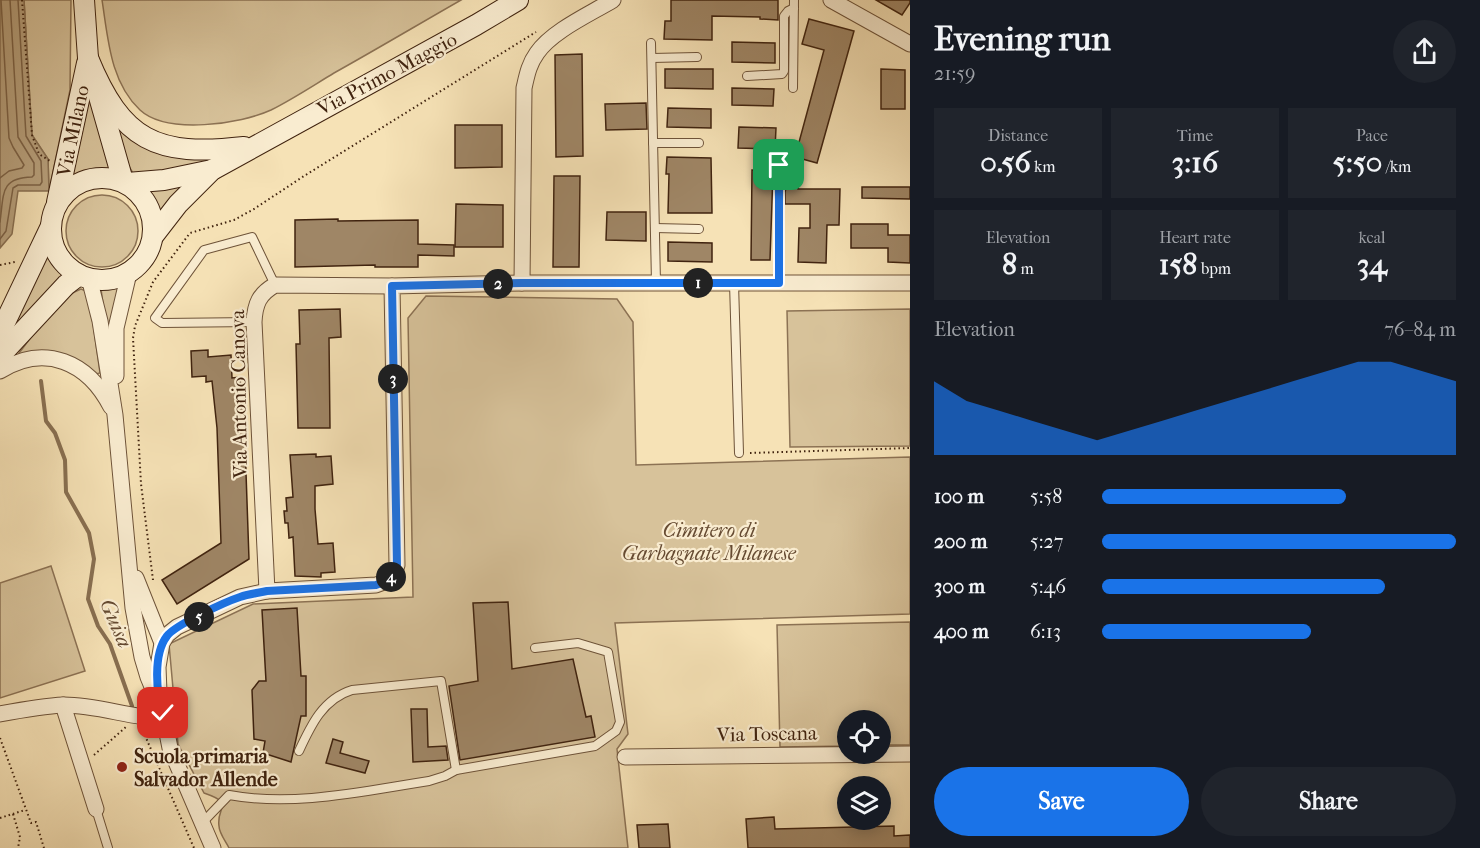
<!DOCTYPE html>
<meta charset="utf-8">
<style>
body{margin:0;font-family:"IM FELL French Canon",serif;background:#20242c;color:#f1f3f6;height:100vh;display:flex;flex-direction:column;font-size:22px;white-space:nowrap}
*{box-sizing:border-box;margin:0}
p{font-size:20px;color:#9ea1a6}
.icon{flex:none;width:33px;height:33px;fill:none;stroke:currentColor;stroke-width:2;stroke-linecap:round;stroke-linejoin:round}
.map{position:relative;flex:1;overflow:hidden}
.details{display:flex;flex-direction:column;background:#171b24;width:570px}
.details>*{flex:none}
.fabs{position:absolute;left:837px;top:710px;display:grid;gap:12px}
.fabs a{display:grid;place-items:center;width:54px;height:54px;border-radius:50%;background:#171b24;box-shadow:0 3px 15px #0003;font-size:30px}
.pin{position:absolute;display:grid;place-items:center;width:51px;height:51px;color:#fff;margin:-26px;border-radius:12px;box-shadow:0 3px 9px #0006}
.km{position:absolute;width:30px;height:30px;margin:-15px;border-radius:50%;background:#222;color:#fff;font-size:16px;line-height:30px;text-align:center}
.round{display:grid;place-items:center;flex:none;width:63px;height:63px;border-radius:32px;background:#20242c}
.summary{display:flex;align-items:center;justify-content:space-between;height:102px;padding:0 24px}
h1{font-size:33px;font-weight:700;line-height:45px}
.metrics{display:grid;grid-template-columns:repeat(3,1fr);gap:9px;height:102px;padding:6px 24px}
.metrics div{display:grid;align-content:center;border-radius:0px;background:#20242c;text-align:center}
.metrics b{font-size:30px;font-weight:700}
.metrics small{font-size:16px;font-weight:400}
.metrics p{font-size:16px}
.chart{height:168px;padding:12px 24px}
.chart p{display:flex;justify-content:space-between}
.chart svg{width:100%;height:108px;margin-top:6px;fill:#1a73e8;opacity:.7}
.cta{display:flex;gap:12px;margin-top:auto;padding:12px 24px}
.cta a{flex:1;height:69px;border-radius:36px;background:#1a73e8;color:#fff;font-size:24px;font-weight:700;line-height:69px;text-align:center}
.cta a+a{background:#20242c;color:#f1f3f6}
ul{padding:0 24px;list-style:none;font-size:20px}
li{display:grid;grid-template-columns:96px 72px 1fr;align-items:center;height:45px}
li i{height:15px;border-radius:8px;background:#1a73e8}
main{display:flex;flex:1;min-height:0}
.map>svg:first-child{display:block}
.green{fill:#d7c29a;stroke:#8c7254;stroke-width:1.5}
.water{fill:#b8a17d;stroke:#886f51;stroke-width:1.5}
.lines{fill:none;stroke-linecap:round;stroke-linejoin:round}
.shore{stroke:#7c6246;stroke-width:1.5}
.stream{stroke:#886f51;stroke-width:4}
.building{fill:#9f8666;stroke:#40230f;stroke-width:1.5}
.lane-casing{stroke:#6e5339;stroke-width:10}
.street-casing{stroke:#6e5339;stroke-width:17}
.secondary-casing{stroke:#40230f;stroke-width:22}
.path{stroke:#40230f;stroke-width:2;stroke-dasharray:1.5 3;stroke-linecap:butt}
.lane{stroke:#f9ecd0;stroke-width:8}
.street{stroke:#f9ecd0;stroke-width:15}
.secondary{stroke:#f9ecd0;stroke-width:20}
.route-casing{stroke:#fff;stroke-width:12}
.route{stroke:#1a73e8;stroke-width:8}
.poi-dot{fill:#8f2418;stroke:#f9ecd0;stroke-width:2}
.labels{text-anchor:middle;dominant-baseline:central;stroke-width:4.5;stroke-linejoin:round;paint-order:stroke}
.street-label{font-size:20px;fill:#40230f;stroke:#f9ecd0}
.park-label{font-size:20px;font-style:italic;fill:#664b32;stroke:#f9ecd0}
.poi-label{font-size:20px;font-weight:bold;fill:#40230f;stroke:#f9ecd0;text-anchor:start}
.water-label{font-size:21px;font-style:italic;fill:#644930;stroke:#f9ecd0}
</style>
<main>
<div class="map">
<svg width="910" height="848" viewBox="0 0 910 848">
<rect width="100%" height="100%" fill="#f6e2b6"/>
<filter id="stains"><feTurbulence type="fractalNoise" baseFrequency=".00333" numOctaves="4"/><feColorMatrix values="0 0 0 0 .2 0 0 0 0 .09 0 0 0 0 .02 0 0 0 .5 -.17"/></filter>
<radialGradient id="worn" r=".72"><stop offset=".6" stop-color="#630" stop-opacity="0"/><stop offset="1" stop-color="#630" stop-opacity=".3"/></radialGradient>
<!-- green -->
<g class="green">
<path d="M24 0H71L70 90 49 191 48 159 32 135Z"/>
<path d="M102 0H461C419 24 377 49 334 73 314 85 293 99 271 110 241 124 167 135 140 110 110 82 108 38 102 0Z"/>
<path d="M88 91 117 174C98 171 83 173 68 185Z"/>
<path d="M115 123 215 159 199 166 134 175 127 163Z"/>
<path d="M192 179 160 219 154 203 144 190Z"/>
<circle cx="102" cy="231" r="36"/>
<path d="M49 255 67 276 6 340 46 256Z"/>
<path d="M120 285 109 347 101 289Z"/>
<path d="M81 289 86 291 93 323 100 373 96 374C67 351 58 350 21 356L19 353C34 334 58 297 81 289Z"/>
<path d="M426 296 617 299 633 322 636 465 910 457V614L615 623 628 734 617 749 628 848H229C226 842 219 833 219 826 216 806 236 804 204 793L178 744 169 644 253 604 413 597 408 318Z"/>
<path d="M910 309V446L790 447 787 311Z"/>
<path d="M51 566 85 671 0 698V583Z"/>
<path d="M910 622V745H881L880 720H848L847 746 780 747 777 625Z"/>
</g>
<!-- water -->
<path class="water" d="M0 0H24L32 135 48 159 49 191H18L12 234 0 248Z"/>
<g class="lines">
<!-- shore -->
<g class="shore">
<path d="M0 178 9 171 22 168 24 165 13 147 9 138 1 0"/>
<path d="M0 222C4 193 0 178 32 177L34 175V163L18 137 10 0"/>
<path d="M0 239 6 231 13 188 18 185H40L42 182 41 161 26 136 18 0"/>
</g>
<!-- stream -->
<path class="stream" d="M41 381 46 421 55 433 65 460 66 492 89 533 94 559 88 599 98 626 110 644 132 706"/>
</g>
<!-- building -->
<g class="building">
<path d="M671 0H778V20L760 19V17L712 16V40L664 39 665 21H671Z"/>
<path d="M876 0H910V3L902 15Z"/>
<path d="M809 19 854 31 817 163 795 157 824 50 802 44Z"/>
<path d="M732 42 775 43V63L732 62Z"/>
<path d="M582 54 583 156 556 157 555 55Z"/>
<path d="M665 69H713V89L665 88Z"/>
<path d="M881 69 905 70V109H881Z"/>
<path d="M732 88 774 89 773 106 732 105Z"/>
<path d="M646 103 647 129 606 130 605 104Z"/>
<path d="M668 108 711 109V128L667 127Z"/>
<path d="M455 125H502V167L455 168Z"/>
<path d="M739 127 776 128 775 149 738 148Z"/>
<path d="M667 157 711 158 712 213H668L669 174H666Z"/>
<path d="M794 158H798V189H840L839 225H827L826 263 798 262 799 228H810V204H785V192Z"/>
<path d="M752 170 773 172 770 260H751Z"/>
<path d="M554 176H580L579 267H553Z"/>
<path d="M862 187H910V199L862 198Z"/>
<path d="M456 204 503 205V247H455Z"/>
<path d="M607 212H646V241L606 240Z"/>
<path d="M338 219V221L418 220V244L454 245V256L418 255V267H375V265L295 267V220Z"/>
<path d="M851 224H888V235H910V263L888 262V248H851Z"/>
<path d="M668 242 712 243V262L668 261Z"/>
<path d="M340 309 341 337 329 338 330 428H298L296 344H300L299 310Z"/>
<path d="M208 350V357L231 355 232 378 240 377 245 444 249 559 177 604 162 580 221 543 217 428 212 381 206 382V376L192 377 191 351Z"/>
<path d="M316 454V457L331 456 333 484 315 486V509L318 544 333 543 335 572 321 573V577L295 576 293 537 289 538 288 523H285L284 511H287L286 498 293 497 290 455Z"/>
<path d="M508 602 512 669 573 659 586 717 591 716 595 737 460 760 449 686 478 681 473 603Z"/>
<path d="M297 608 301 676H306V716H301L291 762 263 753 265 741 254 739 252 690 259 681H266L262 610Z"/>
<path d="M411 709H427L428 747 446 746 448 760 413 762Z"/>
<path d="M333 739 343 742 340 753 369 761 365 773 326 763Z"/>
<path d="M774 817 775 829 894 826V836L910 835V848H748L746 819Z"/>
<path d="M668 824 670 848H639L637 825Z"/>
</g>
<g class="lines">
<!-- lane casing -->
<g class="lane-casing">
<g id="lane">
<path d="M651 43 656 283"/>
<path d="M652 58 697 57"/>
<path d="M747 76 782 74 784 71V16L788 11 794 8"/>
<path d="M793 88 794 0"/>
<path d="M653 143H699"/>
<path d="M655 228 699 229"/>
<path d="M734 283 739 453"/>
<path d="M779 283V165"/>
<path d="M254 322 162 323 155 318 204 250 252 237 275 285"/>
<path d="M299 751C311 725 323 699 352 690L441 681 456 770"/>
<path d="M96 809 108 848"/>
<path d="M203 822 229 795C295 807 363 791 429 781L445 776 456 770 595 746 616 731 620 722 608 652 578 643 535 648"/>
</g>
</g>
<!-- street casing -->
<g class="street-casing">
<g id="street">
<path d="M831 0 910 44"/>
<path d="M89 278 100 321 115 415 133 608 142 657 148 677 163 713 170 748 213 848"/>
<path d="M522 283 524 88C527 75 529 64 537 53 552 31 590 14 613 0"/>
<path d="M0 371C45 343 88 362 111 407"/>
<path d="M116 376V328L129 273"/>
<path d="M136 578 162 643 158 667 159 692"/>
<path d="M267 591 254 322C255 304 259 294 275 285L392 286"/>
<path d="M162 643 167 635 177 627 240 597 267 591 376 585C388 581 394 578 397 565L392 286 522 283H910"/>
<path d="M63 705 96 809"/>
<path d="M0 714C21 710 43 706 64 705 98 705 131 718 165 719"/>
<path d="M625 757 910 754"/>
</g>
</g>
<!-- secondary casing -->
<g class="secondary-casing">
<g id="secondary">
<path d="M84 0 88 58 123 181"/>
<path d="M88 58C122 141 156 157 244 147"/>
<circle cx="102" cy="229" r="51"/>
<path d="M127 183 164 180 212 170"/>
<path d="M57 202 87 63"/>
<path d="M154 235 178 204 212 170 476 25 518 0"/>
<path d="M0 333 51 226"/>
<path d="M0 356 66 285 79 275"/>
</g>
</g>
<!-- path -->
<g class="path">
<path d="M22 0 32 135 39 154 50 161"/>
<path d="M0 265 15 262"/>
<path d="M750 453 910 448"/>
<path d="M153 580 141 484 133 338 135 326 153 282 190 233 234 220 254 209 304 176 536 32"/>
<path d="M143 731 194 848"/>
<path d="M0 738 31 823 36 822 44 848"/>
<path d="M94 755 126 727"/>
<path d="M13 814 20 837 18 848"/>
<path d="M0 818 25 810"/>
</g>
<!-- lane -->
<use href="#lane" class="lane"/>
<!-- street -->
<use href="#street" class="street"/>
<!-- secondary -->
<use href="#secondary" class="secondary"/>
</g>
<g class="lines">
<!-- route casing -->
<g class="route-casing">
<path id="route" d="M163 713C156 693 153 654 167 636 175 625 225 602 240 597 249 594 258 593 267 591L376 585C388 581 394 577 397 565L392 286 522 283H779V165"/>
</g>
<!-- route -->
<use href="#route" class="route"/>
</g>
<!-- markers -->
<circle class="poi-dot" cx="122" cy="767" r="6"/>
<g class="labels">
<!-- street labels -->
<g class="street-label">
<text transform="translate(387 74) rotate(-28)">Via Primo Maggio</text>
<text transform="translate(73 131) rotate(-78)">Via Milano</text>
<text transform="translate(239 394) rotate(-91)">Via Antonio Canova</text>
<text transform="translate(767 734) rotate(-1)">Via Toscana</text>
</g>
<!-- park labels -->
<g class="park-label">
<text x="709" y="530">Cimitero di<tspan x="709" dy="23">Garbagnate Milanese</tspan></text>
</g>
<!-- poi labels -->
<g class="poi-label">
<text x="134" y="756">Scuola primaria<tspan x="134" dy="23">Salvador Allende</tspan></text>
</g>
<!-- water labels -->
<g class="water-label">
<text transform="translate(116 623) rotate(67)">Guisa</text>
</g>
</g>
<rect width="100%" height="100%" filter="url(#stains)"/>
<rect width="100%" height="100%" fill="url(#worn)"/>
</svg>
<div class="fabs">
<a><svg class="icon" aria-label="locate" viewBox="0 0 24 24"><circle cx="12" cy="12" r="6"/><path d="M12 2v4M12 18v4M2 12h4M18 12h4"/></svg></a>
<a><svg class="icon" aria-label="layers" viewBox="0 0 24 24"><path d="M12 4l9 5-9 5-9-5zM3 14l9 5 9-5"/></svg></a>
</div>
<div class="pin" style="left:779px;top:165px;background:#1e9e55"><svg class="icon" aria-label="arrive" viewBox="0 0 24 24"><path d="M6 21V4h12l-3 4 3 4H6"/></svg></div>
<div class="pin" style="left:163px;top:713px;background:#d93025"><svg class="icon" aria-label="check" viewBox="0 0 24 24"><path d="M5 12l5 5 9-10"/></svg></div>
<b class="km" style="left:698px;top:283px">1</b>
<b class="km" style="left:498px;top:284px">2</b>
<b class="km" style="left:393px;top:379px">3</b>
<b class="km" style="left:391px;top:577px">4</b>
<b class="km" style="left:199px;top:617px">5</b>
</div>
<section class="details">
<div class="summary"><div><h1>Evening run</h1><p>21:59</p></div><a class="round"><svg class="icon" aria-label="share" viewBox="0 0 24 24"><path d="M12 15V3M7 8l5-5 5 5M5 13v7h14v-7"/></svg></a></div>
<div class="metrics">
<div><p>Distance</p><b>0.56<small> km</small></b></div>
<div><p>Time</p><b>3:16</b></div>
<div><p>Pace</p><b>5:50<small> /km</small></b></div>
</div>
<div class="metrics">
<div><p>Elevation</p><b>8<small> m</small></b></div>
<div><p>Heart rate</p><b>158<small> bpm</small></b></div>
<div><p>kcal</p><b>34</b></div>
</div>
<div class="chart"><p><span>Elevation</span>76–84 m</p>
<svg viewBox="0 0 160 44" preserveAspectRatio="none"><path d="M0 44V14L10 22L20 26L30 30L40 34L50 38L60 34L70 30L80 26L90 22L100 18L110 14L120 10L130 6L140 6L150 10L160 14V44z"/></svg>
</div>
<ul>
<li><b>100 m</b>5:58<i style="width:69%"></i></li>
<li><b>200 m</b>5:27<i style="width:100%"></i></li>
<li><b>300 m</b>5:46<i style="width:80%"></i></li>
<li><b>400 m</b>6:13<i style="width:59%"></i></li>
</ul>
<div class="cta"><a>Save</a><a>Share</a></div>
</section>
</main>
